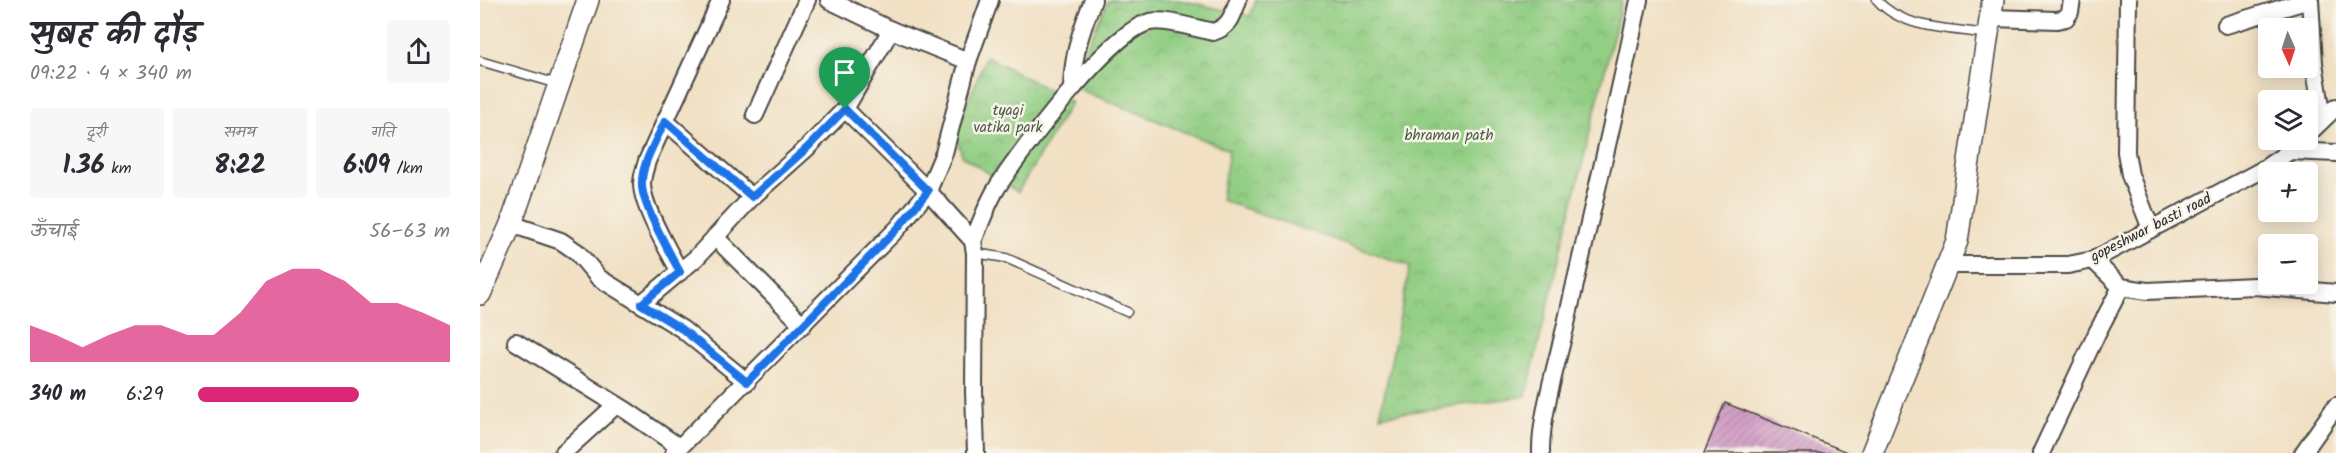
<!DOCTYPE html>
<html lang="hi">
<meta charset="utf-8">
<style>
body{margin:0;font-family:Kalam,"Playpen Sans Deva",sans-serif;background:#f7f7f7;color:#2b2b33;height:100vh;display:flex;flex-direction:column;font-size:22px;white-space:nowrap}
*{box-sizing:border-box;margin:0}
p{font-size:20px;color:#7c7c81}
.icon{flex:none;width:33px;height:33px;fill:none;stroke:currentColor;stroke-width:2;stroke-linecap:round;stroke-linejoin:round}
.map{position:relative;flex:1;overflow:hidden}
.side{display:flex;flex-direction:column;background:#fff;width:480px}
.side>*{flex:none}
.needle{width:39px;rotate:177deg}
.tools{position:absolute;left:1778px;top:18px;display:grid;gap:12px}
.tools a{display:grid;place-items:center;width:60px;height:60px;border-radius:6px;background:#fff;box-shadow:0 3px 15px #0003;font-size:30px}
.pin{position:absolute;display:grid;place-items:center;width:51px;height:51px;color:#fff;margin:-62px -26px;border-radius:50% 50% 50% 0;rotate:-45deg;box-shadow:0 0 6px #0007}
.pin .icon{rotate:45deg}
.round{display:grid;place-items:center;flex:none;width:63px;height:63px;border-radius:6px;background:#f7f7f7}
.headline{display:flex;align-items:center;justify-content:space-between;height:102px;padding:0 30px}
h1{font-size:33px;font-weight:700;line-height:45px}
.stats{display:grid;grid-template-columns:repeat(3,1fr);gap:9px;height:102px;padding:6px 30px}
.stats div{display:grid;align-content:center;border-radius:6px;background:#f7f7f7;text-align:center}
.stats b{font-size:26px;font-weight:700}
.stats small{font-size:16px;font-weight:400}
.stats p{font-size:16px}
.chart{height:168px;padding:12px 30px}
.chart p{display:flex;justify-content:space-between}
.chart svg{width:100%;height:108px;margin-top:6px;fill:#db2777;opacity:.7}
ul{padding:0 30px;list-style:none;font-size:20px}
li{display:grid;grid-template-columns:96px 72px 1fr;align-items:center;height:45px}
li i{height:15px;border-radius:8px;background:#db2777}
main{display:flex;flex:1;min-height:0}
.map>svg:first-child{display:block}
.park{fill:url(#park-crowns);stroke:#5e7c57;stroke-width:1.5}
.building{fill:url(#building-hatch)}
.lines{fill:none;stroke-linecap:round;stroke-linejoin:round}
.service-casing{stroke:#494642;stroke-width:11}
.minor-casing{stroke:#494642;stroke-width:20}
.tertiary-casing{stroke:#494642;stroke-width:24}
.service{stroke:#fff;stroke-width:8}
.minor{stroke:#fff;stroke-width:16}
.tertiary{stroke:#fff;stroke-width:21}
.route-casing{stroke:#fff;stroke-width:12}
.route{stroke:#1a73e8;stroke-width:8}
.labels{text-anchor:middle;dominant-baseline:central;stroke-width:5;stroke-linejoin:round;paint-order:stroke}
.park-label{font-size:15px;fill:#4a5c45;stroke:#f7f3e8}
.street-label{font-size:15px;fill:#2b2b2b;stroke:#f7f3e8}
</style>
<main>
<section class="side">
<div class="headline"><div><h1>सुबह की दौड़</h1><p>09:22 · 4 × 340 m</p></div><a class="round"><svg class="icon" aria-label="share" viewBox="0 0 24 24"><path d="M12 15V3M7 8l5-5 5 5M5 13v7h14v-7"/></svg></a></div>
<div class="stats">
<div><p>दूरी</p><b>1.36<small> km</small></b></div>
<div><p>समय</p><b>8:22</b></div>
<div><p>गति</p><b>6:09<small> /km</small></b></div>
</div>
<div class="chart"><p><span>ऊँचाई</span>56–63 m</p>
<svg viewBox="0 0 160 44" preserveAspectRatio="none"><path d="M0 44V29L10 33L20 38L30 33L40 29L50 29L60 33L70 33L80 24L90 11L100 6L110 6L120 11L130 20L140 20L150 24L160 29V44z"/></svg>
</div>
<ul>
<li><b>340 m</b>6:29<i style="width:64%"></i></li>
</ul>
</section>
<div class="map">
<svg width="1856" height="453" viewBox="0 0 1856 453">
<defs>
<pattern id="park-crowns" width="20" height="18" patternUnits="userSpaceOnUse" patternTransform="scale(1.5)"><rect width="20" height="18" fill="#92ce83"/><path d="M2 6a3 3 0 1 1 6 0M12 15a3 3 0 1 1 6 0" fill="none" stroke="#7eb171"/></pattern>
<pattern id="building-hatch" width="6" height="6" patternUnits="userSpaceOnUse" patternTransform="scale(1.5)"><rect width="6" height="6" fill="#cc90c0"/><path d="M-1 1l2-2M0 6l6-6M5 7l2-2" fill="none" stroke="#a6769c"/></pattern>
</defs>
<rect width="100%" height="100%" fill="#f7f3e8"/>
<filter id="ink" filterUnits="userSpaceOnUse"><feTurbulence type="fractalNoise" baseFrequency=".0167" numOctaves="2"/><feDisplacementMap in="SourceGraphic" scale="12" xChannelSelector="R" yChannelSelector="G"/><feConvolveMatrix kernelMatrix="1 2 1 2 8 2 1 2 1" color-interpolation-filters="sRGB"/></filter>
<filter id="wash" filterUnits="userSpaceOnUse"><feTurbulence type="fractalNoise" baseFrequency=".008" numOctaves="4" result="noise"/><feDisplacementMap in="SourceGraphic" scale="24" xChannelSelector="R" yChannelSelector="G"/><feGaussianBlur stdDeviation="1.35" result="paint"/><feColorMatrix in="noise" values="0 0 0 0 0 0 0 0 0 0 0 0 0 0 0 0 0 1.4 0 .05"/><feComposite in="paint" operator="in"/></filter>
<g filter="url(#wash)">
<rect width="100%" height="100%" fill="#f1e0c3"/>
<!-- park -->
<g class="park">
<path d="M629 0H700L770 16 776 0H1142L1046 396 900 416 930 266 741 200 749 150 591 86 593 74Z"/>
<path d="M506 56 591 102 538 192 483 157 475 135Z"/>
</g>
<g id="blocks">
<!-- building -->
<path class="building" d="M1245 403 1367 452V453H1224Z"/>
</g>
</g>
<g filter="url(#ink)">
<use href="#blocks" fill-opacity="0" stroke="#494642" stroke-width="1.5"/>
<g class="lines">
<!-- service casing -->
<g class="service-casing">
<g id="service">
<path d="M1397 0C1423 30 1471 28 1508 34"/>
<path d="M0 61 78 84"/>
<path d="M495 253 526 258 647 312"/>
</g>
</g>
<!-- minor casing -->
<g class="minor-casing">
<g id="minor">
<path d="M349 0 411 30 488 61 510 0"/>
<path d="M1648 0 1646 152 1650 175 1671 229"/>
<path d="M1830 0 1834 63 1843 119"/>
<path d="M1510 18 1577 20 1586 18 1590 12 1592 0"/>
<path d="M1746 25 1829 0"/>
<path d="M592 88C593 54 601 31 613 0"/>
<path d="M365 109 448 191 493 241 495 253 494 391 496 453"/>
<path d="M275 115 327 0"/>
<path d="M185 121 272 197 327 148 365 109 411 30"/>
<path d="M1827 135 1856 107"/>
<path d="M1810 151 1856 153"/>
<path d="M31 224 81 241 97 252 119 278 202 329 267 382"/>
<path d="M235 237 323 325"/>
<path d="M493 241C501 223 507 203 518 186 541 151 631 30 670 22 685 18 717 29 733 32 750 27 753 15 758 0"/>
<path d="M1613 260 1641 287 1667 291 1774 286 1856 293"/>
<path d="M1467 265H1588L1613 260 1782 170 1810 151 1822 140"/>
<path d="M200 272C189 252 162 206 162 184 162 176 165 169 167 161L241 0"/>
<path d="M161 304 216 258 272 197"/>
<path d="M36 342 147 411 199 447"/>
<path d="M83 453 136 405"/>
<path d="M194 453 418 228 448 191 464 153 488 61"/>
<path d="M1061 453C1060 417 1078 360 1086 324 1110 216 1137 108 1159 0"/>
<path d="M1561 453 1617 333 1641 287"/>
<path d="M1823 453 1856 406"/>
</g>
</g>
<!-- tertiary casing -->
<g class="tertiary-casing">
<g id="tertiary">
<path d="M0 294 31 224 108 0"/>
<path d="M1392 453 1477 241 1513 0"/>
</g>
</g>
<!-- service -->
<use href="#service" class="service"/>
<!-- minor -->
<use href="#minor" class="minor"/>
<!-- tertiary -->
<use href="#tertiary" class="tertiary"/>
</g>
</g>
<g class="lines" filter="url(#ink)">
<!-- route casing -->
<g class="route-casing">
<path id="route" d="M365 109 448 191 418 228 267 382 202 329 161 304 200 272C189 252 164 208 162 187 160 165 177 140 185 121L272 197 327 148Z"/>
</g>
<!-- route -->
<use href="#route" class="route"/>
</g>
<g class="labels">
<!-- park labels -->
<g class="park-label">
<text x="528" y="111">tyagi<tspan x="528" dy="17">vatika park</tspan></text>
<text x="969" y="136">bhraman path</text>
</g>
<!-- street labels -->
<g class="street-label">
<text transform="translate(1671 228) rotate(-27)">gopeshwar basti road</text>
</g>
</g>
</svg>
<div class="tools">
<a><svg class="needle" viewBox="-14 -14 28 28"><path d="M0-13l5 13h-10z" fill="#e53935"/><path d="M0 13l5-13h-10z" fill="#7c7c81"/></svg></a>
<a><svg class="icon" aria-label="layers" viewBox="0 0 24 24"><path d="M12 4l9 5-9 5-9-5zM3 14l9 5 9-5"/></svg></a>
<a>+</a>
<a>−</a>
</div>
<div class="pin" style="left:365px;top:109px;background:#1e9e55"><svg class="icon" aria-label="arrive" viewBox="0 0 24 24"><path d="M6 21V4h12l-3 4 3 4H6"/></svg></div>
</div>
</main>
